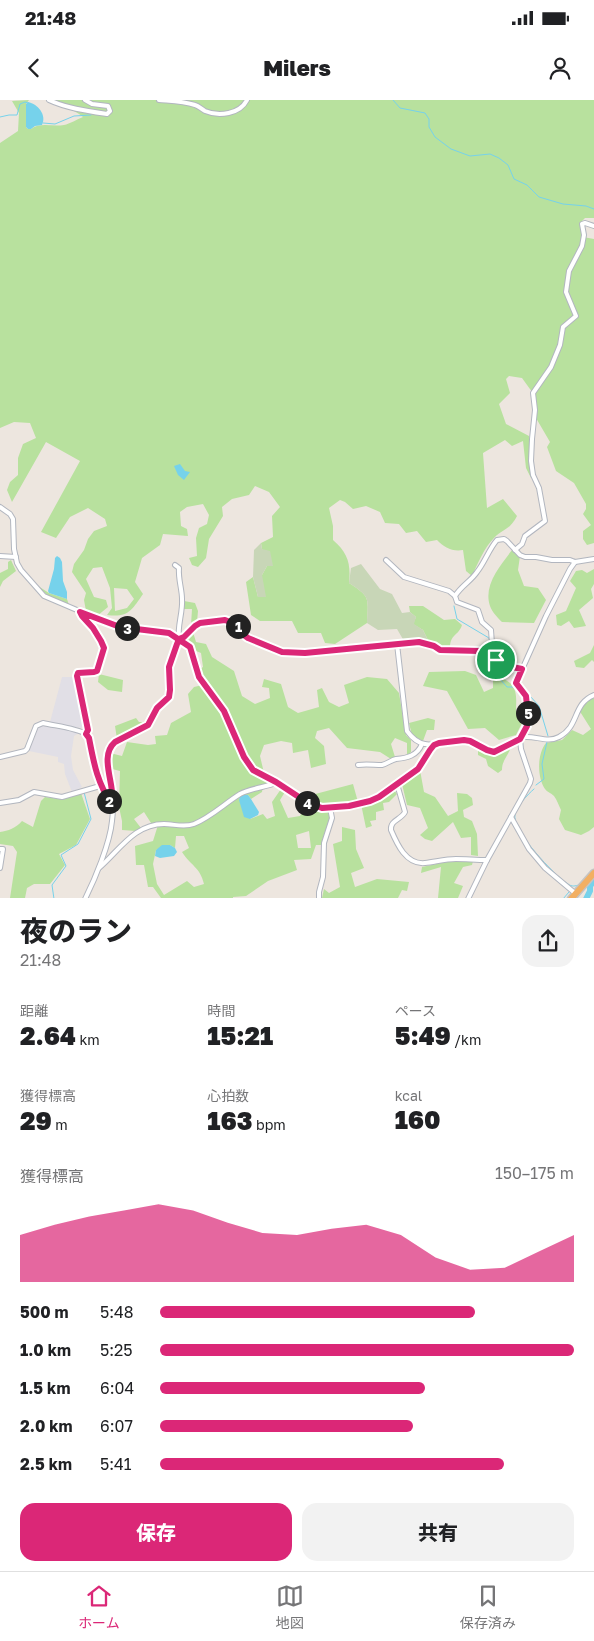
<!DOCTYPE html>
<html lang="ja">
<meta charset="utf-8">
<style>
body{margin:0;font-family:"Golos Text","Noto Sans JP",sans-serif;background:#f2f2f2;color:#202124;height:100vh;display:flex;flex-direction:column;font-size:19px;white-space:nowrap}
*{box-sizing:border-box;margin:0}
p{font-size:16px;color:#757577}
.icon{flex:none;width:28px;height:28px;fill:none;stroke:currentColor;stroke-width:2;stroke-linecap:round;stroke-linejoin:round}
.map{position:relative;height:798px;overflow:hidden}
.details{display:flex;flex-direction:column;background:#fff;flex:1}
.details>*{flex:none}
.pin{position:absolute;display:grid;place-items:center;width:42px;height:42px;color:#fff;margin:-21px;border:2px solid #fff;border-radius:50%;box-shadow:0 1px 5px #0007}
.km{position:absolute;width:25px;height:25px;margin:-12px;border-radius:50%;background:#222;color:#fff;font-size:14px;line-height:25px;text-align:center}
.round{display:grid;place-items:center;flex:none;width:52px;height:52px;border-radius:15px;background:#f2f2f2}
.overview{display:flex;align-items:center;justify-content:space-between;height:85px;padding:0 20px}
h1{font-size:28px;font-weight:800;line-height:38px}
.metrics{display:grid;grid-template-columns:repeat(3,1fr);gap:8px;height:85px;padding:5px 20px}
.metrics div{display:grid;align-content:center}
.metrics b{font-size:25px;font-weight:800}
.metrics small{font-size:14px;font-weight:400}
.metrics p{font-size:14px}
.chart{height:140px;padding:10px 20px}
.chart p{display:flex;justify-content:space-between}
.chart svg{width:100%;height:90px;margin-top:5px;fill:#db2777;opacity:.7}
.button{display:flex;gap:10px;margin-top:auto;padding:10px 20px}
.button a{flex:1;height:58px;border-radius:15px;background:#db2777;color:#fff;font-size:20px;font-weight:800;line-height:58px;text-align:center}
.button a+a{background:#f2f2f2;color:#202124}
ul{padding:0 20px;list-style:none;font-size:16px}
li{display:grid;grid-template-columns:80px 60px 1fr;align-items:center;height:38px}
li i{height:12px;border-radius:6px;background:#db2777}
.status{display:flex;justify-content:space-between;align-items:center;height:35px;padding:0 25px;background:#fff;direction:ltr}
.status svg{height:14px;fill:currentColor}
header{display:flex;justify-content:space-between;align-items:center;height:65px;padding:0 20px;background:#fff;font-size:22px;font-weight:800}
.menu{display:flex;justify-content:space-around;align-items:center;height:70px;border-top:1px solid #e0e0e0;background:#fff;font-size:14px;color:#757577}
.menu a{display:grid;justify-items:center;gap:2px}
.menu .current{color:#db2777}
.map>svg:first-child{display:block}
.industrial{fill:#e1dfe6}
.green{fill:#b8e19e;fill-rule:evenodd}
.cemetery{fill:#c8d6b7}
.water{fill:#76d2eb}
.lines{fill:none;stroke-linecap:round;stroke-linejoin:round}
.stream{stroke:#76d2eb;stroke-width:1}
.river{stroke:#76d2eb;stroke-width:6}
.minor-casing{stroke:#b2b6bf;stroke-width:6}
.trunk-casing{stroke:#c4c4c4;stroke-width:9}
.minor{stroke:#fff;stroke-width:4}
.trunk{stroke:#f2af62;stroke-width:6}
.route-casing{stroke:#fff;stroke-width:10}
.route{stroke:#db2777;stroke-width:6}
</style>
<div class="status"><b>21:48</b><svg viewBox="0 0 49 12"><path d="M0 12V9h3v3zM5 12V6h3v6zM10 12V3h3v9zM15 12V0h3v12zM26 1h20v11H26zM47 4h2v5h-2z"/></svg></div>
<header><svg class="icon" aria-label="back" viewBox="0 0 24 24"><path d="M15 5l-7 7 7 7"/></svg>Milers<svg class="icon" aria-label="person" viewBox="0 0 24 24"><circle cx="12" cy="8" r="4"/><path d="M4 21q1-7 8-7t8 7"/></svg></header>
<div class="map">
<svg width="594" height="799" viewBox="0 0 594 799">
<rect width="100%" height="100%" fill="#ede6df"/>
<!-- industrial -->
<g class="industrial">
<path d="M62 577H76L86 628 69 627 50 622Z"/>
<path d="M43 626 80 632 74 636 71 656 73 670 82 687 72 692 65 674 64 664 58 662V657L29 651 38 628Z"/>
</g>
<!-- green -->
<g class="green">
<path d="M29 0 26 4V27L28 29H31C40 22 52 27 64 25 70 24 77 19 83 17 73 8 59 7 47 0H594V118H585L580 123 583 137 594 139V443L587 445 583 439V431L591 425 583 414 586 409V404L574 383 556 371 547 347 550 342 536 318 535 296 522 278 509 276 506 279 510 293 499 304 506 324 529 336V360L531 378 526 368 523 341 512 346 505 340 483 353 487 408 503 399 517 416C509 431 504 428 494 438 484 448 478 463 472 476L466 471 463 450C452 452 444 447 437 440L426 442 417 431 406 433 399 424 385 423 380 412 366 406 353 409 345 402 340 400 329 408 333 426V440C348 453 351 464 349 483 371 497 368 498 367 523L335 544 325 543 321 533H298L292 521H260L251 515 246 482 253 477 258 497 262 475 267 466H272L262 449 261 443 273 437 272 416 280 407 269 392 255 386 249 395 232 399 222 407 223 416 209 439 206 458 198 467 192 465 189 458 197 456 196 438 199 428 207 424 209 415 203 404 187 407 180 412 181 426 187 429 188 436 163 434 160 445 142 458 135 482 143 494C132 510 128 518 107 515L112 508 110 488 102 467 93 468 86 479 94 497 106 500 108 507 97 516 86 511 84 500 86 493 72 472 74 464 84 450 88 439 94 431 107 426 105 419 88 408 70 417 56 438 41 432 80 361 46 342 12 402 7 390 10 382 18 375V358L23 344 36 338 30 323 14 322 0 328V43L18 31 19 13 12 1ZM114 488 127 489 134 499 127 508 115 511Z"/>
<path d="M512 450 520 456 518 470 524 486 538 488 546 500 534 523 502 522C498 518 492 512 490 506 483 485 500 466 512 450Z"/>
<path d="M11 460 16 471 3 481 0 487V473L8 469V462Z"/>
<path d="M594 469V484L591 489 593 498 579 510 586 526 574 528 569 521 561 526 557 525 556 515 566 511 576 488 570 481 576 471 582 470 587 473Z"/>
<path d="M38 486 49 493 67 499 69 505 48 496Z"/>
<path d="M184 501 195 503 198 511 197 522 191 525 192 509H183Z"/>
<path d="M409 506H423L444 520 455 519 462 525C459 535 451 534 450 546L442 547 428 540 423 530 413 524 416 517 410 512Z"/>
<path d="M193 532 196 542 206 544 212 557 234 571 242 596 255 604 270 598 269 588 262 587 264 579 281 584 288 607 298 613 319 607 317 590 322 588 329 602 339 607 349 603 344 585 367 577 387 579 399 593 406 635 411 640V652L407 656V643L395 638 391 644 395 657 391 659 380 652 347 648 329 628 317 631 315 638 324 646 326 664 311 668 308 650 293 653 292 643 281 641 264 645 260 656 264 673 263 678 271 683 263 686 262 692 251 699 248 695 250 719 263 714 267 719 275 716 272 702 281 689 285 692 280 700 288 718 300 716 305 706 315 710 330 712 329 725 321 745H316L311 759 294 760 297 770 268 781 246 796 233 797V799L161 798 153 787H148L144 765H136L135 746 153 741 158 725 151 723 144 712 134 719 141 728 136 731 122 730V721L119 707 120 671 112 669 110 653 122 656 127 642 148 645 156 644 155 636 167 635 171 623 191 612 188 594 194 587 207 584 200 569 203 567 201 553 196 551 187 541 188 537ZM309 731 311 748H298L296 735ZM176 736H184L189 748 182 752C191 766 200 767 204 784L194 787 187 781 164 795 157 784 153 764 156 750 170 745 175 748Z"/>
<path d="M594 545V562L592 560 584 568 576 567 574 561 590 553Z"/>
<path d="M465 571 476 575 484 592 493 588V576L497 574C501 578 507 580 510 583 518 590 516 602 516 611L522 615V623L516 635 499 640 485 628 468 629 447 591 423 586 429 572Z"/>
<path d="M99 574 123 580 122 592 108 590 98 582Z"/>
<path d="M594 598V727L589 731 581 735 565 730 559 719 561 710C559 706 557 700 554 696 551 693 547 692 545 689 537 677 537 654 546 643L562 640 572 630 583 635 591 629 579 610 587 601Z"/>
<path d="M136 618 139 622H148L117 639 115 626Z"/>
<path d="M428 618 435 620 434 630H427L423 641 412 635 409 623Z"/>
<path d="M511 646C509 656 502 659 502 670L498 673 488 666 486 659 478 655V649C493 659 497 654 511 646Z"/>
<path d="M420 670 424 692 435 697 448 716 458 711 457 693 467 694 472 698 473 705 463 710 464 717 472 721 477 734 478 756 471 755V737L461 738 453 722 432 741 425 739 420 735 428 728 420 708 407 705 402 684Z"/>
<path d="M353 684 358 702C335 705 325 710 304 697Z"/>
<path d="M394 690 397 694 389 702 383 703 384 710 376 712V720L370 721 372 726 366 728 361 704 377 701Z"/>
<path d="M81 693 90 719 76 745 59 754 65 765 50 784H34L27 788 25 798H8H10L17 752 13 746 0 744V732C8 731 16 728 22 721L33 727 41 701 45 697 60 699Z"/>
<path d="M342 727 355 730 356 749 364 768 351 773 355 787 377 779 409 782 407 791 402 790 398 798H322L324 789 329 793 340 787 333 744 342 741Z"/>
<path d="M455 760 473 761 472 765 463 767 454 783 463 786 458 798H438L441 767 421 773 422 767Z"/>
</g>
<!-- cemetery -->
<g class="cemetery">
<path d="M261 443 262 449 270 451 273 466H267L262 475 266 497H258L253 477 254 450Z"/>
<path d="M361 464 380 489 392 494 402 513 410 512 416 517 414 524 423 530 428 540 404 541 397 529 378 530 367 523C368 498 371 497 349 483L351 468Z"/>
</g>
<!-- water -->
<g class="water">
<path d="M28 2C38 4 47 15 42 25L35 26 31 29H28L26 27V4Z"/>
<path d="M180 364 185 371 190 372 184 380 178 375 174 366Z"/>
<path d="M57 456 60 458 62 462 63 481 67 492V499L49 493 48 491 54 469 55 458Z"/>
<path d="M241 695H248L251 699 259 712 258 715 250 719 244 717 239 700Z"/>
<path d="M162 745H170L175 748 177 752 174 756 160 758 155 756 156 750Z"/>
</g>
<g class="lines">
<!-- stream -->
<g class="stream">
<path d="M393 0 400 8 425 13 429 19V27L435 37 451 49 470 56 490 54 499 58 508 65 514 79 527 85 539 97 563 104 586 106 594 109"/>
<path d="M0 17 9 15H17L20 4 25 2 28 3"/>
<path d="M43 23 55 24 74 16 91 15"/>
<path d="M454 506 457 519C468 525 478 532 489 538L492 551"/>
<path d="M497 567 499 578 507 587H515L523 595"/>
<path d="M530 596 539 606 548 636"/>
<path d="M536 685 544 679 542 664 547 642"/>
<path d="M534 689C527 695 518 705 515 714 511 730 555 776 568 784 572 787 575 786 579 785"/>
<path d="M54 799 52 785 66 766 61 755 78 744 91 719 84 692"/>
<path d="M563 799 569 792"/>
</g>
<!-- river -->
<path class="river" d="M586 799 590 791V786L594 781"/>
<!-- minor casing -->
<g class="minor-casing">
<g id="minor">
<path d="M49 0C66 8 87 11 107 14L110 11 108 6 92 4 85 0"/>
<path d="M159 0C171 1 183 1 195 5 199 6 201 9 205 11 219 17 240 14 247 0"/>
<path d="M0 407 10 414 13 419 14 449 17 463 21 470 44 496 98 519 121 527 169 533 190 547 199 577 224 611 248 664C257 676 271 679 283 687 293 694 304 702 316 706 330 711 358 705 372 700 384 695 411 676 419 667 425 660 428 652 434 645"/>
<path d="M515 450 522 444 525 436 545 421 539 388 533 375 531 361 532 339 535 310 533 293 551 267 560 245 563 227 576 216 566 192 569 171 582 146 584 135 582 124 585 123 594 126"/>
<path d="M0 456 16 457"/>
<path d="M386 460 404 477 449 491 455 496"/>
<path d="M175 465 179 468C178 479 182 489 182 499 183 513 177 526 179 539"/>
<path d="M80 512 93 528 101 541 104 548 97 571 95 572 78 573 77 576 87 630 86 634 89 638C94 665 97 681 112 705"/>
<path d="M397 544 407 631C426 658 445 635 470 641 478 643 485 652 494 651 505 651 514 638 525 637 536 636 548 643 559 637 580 626 572 604 594 595"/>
<path d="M495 559 492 544 491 530 482 522 478 510 457 502 455 496C461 486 471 481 477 472 485 462 489 449 497 440L504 439 507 441 520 455 525 457H536L552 460H570L575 462 594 459"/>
<path d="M0 657 25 651 27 649 36 626 43 623C56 626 76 628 86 634"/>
<path d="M358 665C366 664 374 665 382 665 387 664 391 660 396 659 407 658 417 656 422 644"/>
<path d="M397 684 405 712C401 720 390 720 391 730 397 744 406 765 425 763 435 762 445 759 456 759 466 759 476 760 487 760"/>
<path d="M0 703 19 700 34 692 62 697 100 686"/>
<path d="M511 717 529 749 545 768 576 794"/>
<path d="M0 749H3L0 768"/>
<path d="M99 768C119 751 134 724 164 724 174 724 184 728 194 724 211 717 224 704 240 694 249 689 265 687 276 683"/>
<path d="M85 799C95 779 110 743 112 721 113 714 113 705 112 698 112 680 100 656 115 642L147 625 157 608 169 597 170 590 169 567 179 539 183 537 195 526 218 519H225L235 524 248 539 282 552 305 553 419 542 434 546 439 550 480 551 495 559 498 564 522 569"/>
<path d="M319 799V792L323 777 324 743 332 718 330 708"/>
<path d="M468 799 487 760 530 683 531 679 521 649 520 639 527 626 528 616 527 601 526 596 516 583 546 516 570 469 575 462"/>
</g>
</g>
<!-- trunk casing -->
<g class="trunk-casing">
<path id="trunk" d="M571 799 594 773"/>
</g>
<!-- minor -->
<use href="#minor" class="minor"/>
<!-- trunk -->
<use href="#trunk" class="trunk"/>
</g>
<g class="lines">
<!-- route casing -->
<g class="route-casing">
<path id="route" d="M496 560 480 551 440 550 434 546 419 542 305 553 282 552 248 538 244 535 239 527 235 524 225 520 200 523 195 526 184 537 179 539 177 544 169 567 170 590 169 597 157 608 148 625 115 642C98 657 116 685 112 705 97 682 94 664 89 638L86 634 88 630 77 576 78 573 94 572 97 571 104 548 101 541 93 528 82 516 80 512 120 527 169 533 190 547 199 577 224 611 244 657 253 670 276 682 308 703 322 708 349 706 370 701 379 697 418 669 430 650 434 645 439 643 464 640 470 641 487 650 494 652 520 639 527 626 528 616 526 596 516 583 522 569 498 564 496 560"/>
</g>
<!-- route -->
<use href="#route" class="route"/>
</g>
</svg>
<div class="pin" style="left:496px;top:560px;background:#1e9e55"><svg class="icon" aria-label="arrive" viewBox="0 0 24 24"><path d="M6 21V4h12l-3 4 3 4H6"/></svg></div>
<b class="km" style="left:238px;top:526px">1</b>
<b class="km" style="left:109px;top:701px">2</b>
<b class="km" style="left:127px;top:528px">3</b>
<b class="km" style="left:307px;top:703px">4</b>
<b class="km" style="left:528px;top:613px">5</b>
</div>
<section class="details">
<div class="overview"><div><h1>夜のラン</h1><p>21:48</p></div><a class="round"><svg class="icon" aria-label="share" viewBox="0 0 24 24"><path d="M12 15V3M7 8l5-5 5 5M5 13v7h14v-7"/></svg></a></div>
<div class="metrics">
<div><p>距離</p><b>2.64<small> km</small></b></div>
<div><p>時間</p><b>15:21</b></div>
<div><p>ペース</p><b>5:49<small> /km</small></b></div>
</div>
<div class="metrics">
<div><p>獲得標高</p><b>29<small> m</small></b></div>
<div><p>心拍数</p><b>163<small> bpm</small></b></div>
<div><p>kcal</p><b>160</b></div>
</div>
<div class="chart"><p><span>獲得標高</span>150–175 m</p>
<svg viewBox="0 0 160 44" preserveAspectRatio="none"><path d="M0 44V21L10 16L20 12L30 9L40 6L50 9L60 15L70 20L80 21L90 18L100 16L110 21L120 32L130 38L140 37L150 29L160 21V44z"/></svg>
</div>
<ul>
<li><b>500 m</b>5:48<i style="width:76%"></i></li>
<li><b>1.0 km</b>5:25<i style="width:100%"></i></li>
<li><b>1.5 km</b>6:04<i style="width:64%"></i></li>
<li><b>2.0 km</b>6:07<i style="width:61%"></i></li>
<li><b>2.5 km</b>5:41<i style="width:83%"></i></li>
</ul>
<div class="button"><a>保存</a><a>共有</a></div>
</section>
<nav class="menu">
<a class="current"><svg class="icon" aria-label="home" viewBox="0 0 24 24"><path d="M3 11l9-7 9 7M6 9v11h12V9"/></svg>ホーム</a>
<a><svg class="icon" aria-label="map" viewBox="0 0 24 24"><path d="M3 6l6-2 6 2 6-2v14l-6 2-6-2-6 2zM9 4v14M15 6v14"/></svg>地図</a>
<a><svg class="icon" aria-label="saved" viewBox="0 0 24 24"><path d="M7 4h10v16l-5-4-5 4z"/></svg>保存済み</a>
</nav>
